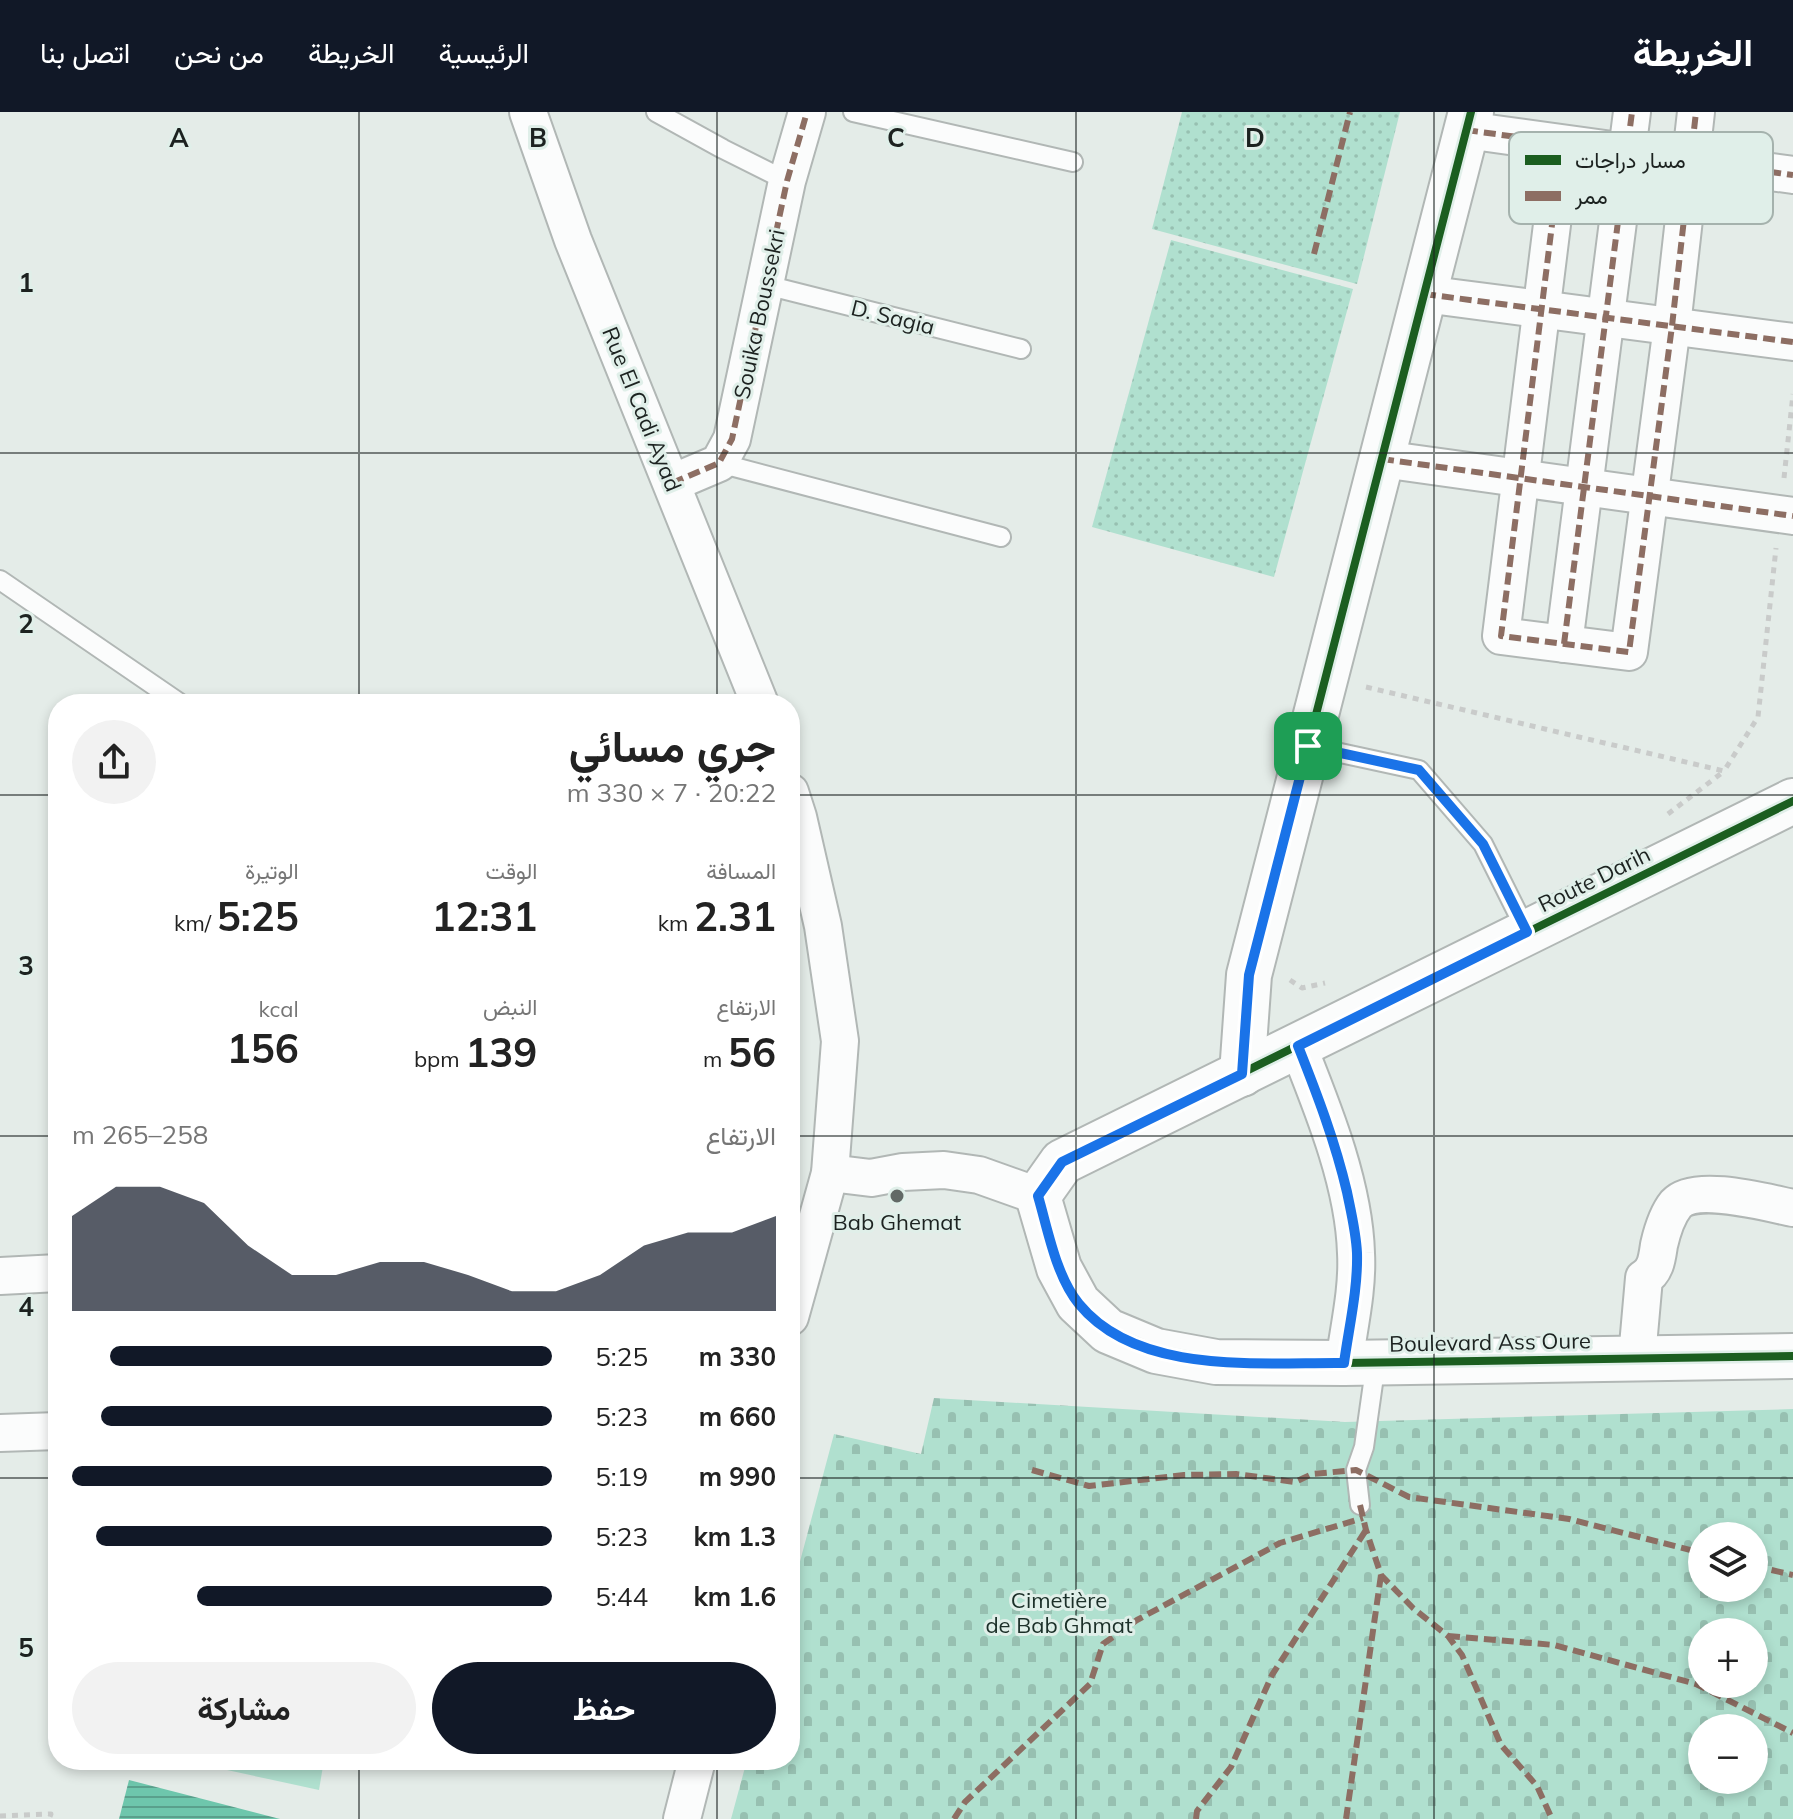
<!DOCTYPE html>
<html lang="ar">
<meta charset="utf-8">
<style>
body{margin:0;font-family:Mulish,Vazirmatn,sans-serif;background:#f2f2f2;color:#222;direction:rtl;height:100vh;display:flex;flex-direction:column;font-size:30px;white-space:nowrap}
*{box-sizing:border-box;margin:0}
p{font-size:26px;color:#767676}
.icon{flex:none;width:44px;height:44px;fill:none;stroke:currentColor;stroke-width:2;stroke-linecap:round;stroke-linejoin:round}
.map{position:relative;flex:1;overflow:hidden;direction:ltr}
.panel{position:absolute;left:48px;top:582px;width:752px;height:1076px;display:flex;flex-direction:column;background:#fff;border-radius:32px;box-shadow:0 4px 12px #0003;direction:rtl}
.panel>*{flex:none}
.tools{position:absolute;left:1688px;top:1410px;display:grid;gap:16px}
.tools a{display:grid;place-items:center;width:80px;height:80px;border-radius:50%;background:#fff;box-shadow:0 4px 12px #0003;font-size:40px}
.pin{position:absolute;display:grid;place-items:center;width:68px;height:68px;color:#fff;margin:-34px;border-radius:16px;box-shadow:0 4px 12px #0006}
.round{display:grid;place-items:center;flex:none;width:84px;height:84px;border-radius:42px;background:#f2f2f2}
.headline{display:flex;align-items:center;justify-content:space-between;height:136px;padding:0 24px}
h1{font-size:44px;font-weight:700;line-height:60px}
.figures{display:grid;grid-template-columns:repeat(3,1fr);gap:12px;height:136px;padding:8px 24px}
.figures div{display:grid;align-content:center}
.figures b{font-size:40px;font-weight:700}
.figures small{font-size:22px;font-weight:400}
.figures p{font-size:22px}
.chart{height:224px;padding:16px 24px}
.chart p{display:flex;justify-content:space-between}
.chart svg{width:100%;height:144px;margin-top:8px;fill:#111827;opacity:.7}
.action{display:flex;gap:16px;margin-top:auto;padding:16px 24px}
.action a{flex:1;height:92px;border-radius:48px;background:#111827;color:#fff;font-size:32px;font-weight:700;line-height:92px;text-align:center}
.action a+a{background:#f2f2f2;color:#222}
ul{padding:0 24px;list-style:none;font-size:26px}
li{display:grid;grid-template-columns:128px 96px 1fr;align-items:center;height:60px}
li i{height:20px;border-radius:10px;background:#111827}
header{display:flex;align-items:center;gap:48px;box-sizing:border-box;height:112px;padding:0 40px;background:#111827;color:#fff}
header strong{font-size:38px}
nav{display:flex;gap:44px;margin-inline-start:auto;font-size:28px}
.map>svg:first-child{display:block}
.grass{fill:#b0e0cf}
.cemetery{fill:url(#cemetery-stones);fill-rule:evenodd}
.park{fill:url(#park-dots)}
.water{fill:url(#water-rules)}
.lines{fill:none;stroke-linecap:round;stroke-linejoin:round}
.lane-casing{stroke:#b1b7b5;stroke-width:22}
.street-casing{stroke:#b1b7b5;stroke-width:40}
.secondary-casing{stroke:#b1b7b5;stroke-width:48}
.path{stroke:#c9cbca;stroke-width:5;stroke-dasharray:6 6;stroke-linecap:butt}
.lane{stroke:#fbfcfc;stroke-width:18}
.street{stroke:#fbfcfc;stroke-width:36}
.secondary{stroke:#fbfcfc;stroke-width:44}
.quiet{stroke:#8d6e63;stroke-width:6;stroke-dasharray:12 6;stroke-linecap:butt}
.cycleway-casing{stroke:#e0efe9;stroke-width:13}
.cycleway{stroke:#1b5e20;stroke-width:8}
.route-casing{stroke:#fff;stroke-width:16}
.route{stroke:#1a73e8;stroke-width:10}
.grid{fill:none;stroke:#1c2220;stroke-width:2;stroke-opacity:0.55}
.poi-dot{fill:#626966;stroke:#e0efe9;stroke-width:3}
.labels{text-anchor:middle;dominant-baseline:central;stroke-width:6;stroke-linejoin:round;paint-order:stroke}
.street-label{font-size:22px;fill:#1c2220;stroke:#e0efe9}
.poi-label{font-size:22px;fill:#1c2220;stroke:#e0efe9}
.park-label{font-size:22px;fill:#1b2f28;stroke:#e0efe9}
.key{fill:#e0efe9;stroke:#a5b2ad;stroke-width:2}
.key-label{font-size:22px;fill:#1c2220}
.grid-label{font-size:26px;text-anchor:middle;font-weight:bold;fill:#1c2220;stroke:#e0efe9;stroke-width:6;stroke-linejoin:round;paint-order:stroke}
</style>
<header>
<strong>الخريطة</strong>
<nav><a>الرئيسية</a><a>الخريطة</a><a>من نحن</a><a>اتصل بنا</a></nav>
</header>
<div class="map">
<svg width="1793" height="1707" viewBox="0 0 1793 1707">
<defs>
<pattern id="cemetery-stones" width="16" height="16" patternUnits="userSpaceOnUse" patternTransform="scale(2)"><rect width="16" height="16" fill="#b0e0cf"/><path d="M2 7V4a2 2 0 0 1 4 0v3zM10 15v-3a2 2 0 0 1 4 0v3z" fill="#97c0b1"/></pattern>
<pattern id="park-dots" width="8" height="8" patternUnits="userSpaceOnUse" patternTransform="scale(2)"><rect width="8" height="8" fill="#b0e0cf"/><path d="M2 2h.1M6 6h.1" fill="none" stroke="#97c0b1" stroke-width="1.8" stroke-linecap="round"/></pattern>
<pattern id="water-rules" width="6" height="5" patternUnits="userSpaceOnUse" patternTransform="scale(2)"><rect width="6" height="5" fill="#6ec6ac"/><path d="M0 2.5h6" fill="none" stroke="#5aa08c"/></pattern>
</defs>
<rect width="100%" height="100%" fill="#e4ece8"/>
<!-- grass -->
<path class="grass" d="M190 1648H324L319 1678 190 1650Z"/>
<!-- cemetery -->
<path class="cemetery" d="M934 1286 1345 1310 1793 1297V1707H731L747 1648H790V1487L834 1322 921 1342ZM1702 1424H1754V1476H1702ZM1702 1520H1754V1572H1702ZM1702 1616H1754V1668H1702Z"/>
<!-- park -->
<g class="park">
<path d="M1182 0H1400L1357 172 1152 117Z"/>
<path d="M1171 128 1353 177 1274 465 1092 415Z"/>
</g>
<!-- water -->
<path class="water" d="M129 1668 280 1707H119Z"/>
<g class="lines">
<!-- lane casing -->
<g class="lane-casing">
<g id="lane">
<path d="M656 0 723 37 787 69"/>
<path d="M853 0 1073 50"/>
<path d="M766 173 1021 237"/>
<path d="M719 351 1001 425"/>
<path d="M0 468 181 592"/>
<path d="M1308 634 1419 658 1483 732 1527 820"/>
<path d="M1360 1393 1356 1358 1364 1335 1376 1250"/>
</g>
</g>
<!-- street casing -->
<g class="street-casing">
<g id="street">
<path d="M528 0 573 128 760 592"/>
<path d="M1466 18 1793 63"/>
<path d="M1562 32 1501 524 1629 540 1672 214 1696 0"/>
<path d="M1424 182 1793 230"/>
<path d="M1382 347 1793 404"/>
<path d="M672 371 719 351 732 327 787 69 807 0"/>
<path d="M1564 532 1632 0"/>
<path d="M790 680 798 705 823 814 840 929 830 1061 790 1205"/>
<path d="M1298 934C1323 997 1354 1072 1356 1141 1358 1177 1349 1215 1344 1251"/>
<path d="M830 1061 871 1066 903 1060 944 1058 979 1063 1038 1084"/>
<path d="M0 1164 58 1161"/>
<path d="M1637 1245 1644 1166C1656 1159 1657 1146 1659 1133 1662 1120 1667 1103 1676 1092 1695 1071 1768 1091 1793 1096"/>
<path d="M0 1321 58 1319"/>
<path d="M682 1707 697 1648"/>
</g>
</g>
<!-- secondary casing -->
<g class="secondary-casing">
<g id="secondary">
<path d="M1793 689 1062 1050 1038 1084 1059 1156 1078 1191 1108 1219 1156 1239 1216 1250 1344 1251 1793 1244"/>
<path d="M1242 962 1249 863 1471 0"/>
</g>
</g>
<!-- path -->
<g class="path">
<path d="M1784 366 1793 282"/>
<path d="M1366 575 1724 659 1758 605 1776 436"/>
<path d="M1668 702 1723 660"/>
<path d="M1290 868 1302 876 1325 871"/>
<path d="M0 1704 51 1702 49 1707"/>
</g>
<!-- lane -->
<use href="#lane" class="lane"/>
<!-- street -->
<use href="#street" class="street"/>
<!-- secondary -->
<use href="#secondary" class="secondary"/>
<!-- quiet -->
<g class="quiet">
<path d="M1466 18 1793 63"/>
<path d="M1562 32 1501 524 1629 540 1672 214 1696 0"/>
<path d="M1314 142 1350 0"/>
<path d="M1424 182 1793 230"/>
<path d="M1382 347 1793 404"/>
<path d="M672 371 719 351 732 327 787 69 807 0"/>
<path d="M1564 532 1632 0"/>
<path d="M1032 1358 1089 1374 1184 1363 1236 1362 1295 1370 1312 1362 1356 1358 1409 1385 1569 1407 1702 1441"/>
<path d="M1360 1393 1366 1418 1381 1463 1413 1496 1448 1524 1462 1543 1501 1633 1537 1674 1552 1707"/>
<path d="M1754 1454 1793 1463"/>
<path d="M1448 1524 1554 1533 1696 1572 1793 1621"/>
<path d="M954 1707 965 1690 1090 1572 1103 1532 1137 1508 1280 1431 1363 1406"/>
<path d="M1196 1707 1197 1699 1231 1655 1272 1563 1366 1418"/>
<path d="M1346 1707 1381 1463"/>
</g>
<!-- cycleway casing -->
<g class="cycleway-casing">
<g id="cycleway">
<path d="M1793 689 1062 1050 1038 1084 1059 1156 1078 1191 1108 1219 1156 1239 1216 1250 1344 1251 1793 1244"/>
<path d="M1242 962 1249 863 1471 0"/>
</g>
</g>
<!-- cycleway -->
<use href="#cycleway" class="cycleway"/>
</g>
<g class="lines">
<!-- route casing -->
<g class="route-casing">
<path id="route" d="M1308 634 1419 658 1483 732 1527 820 1298 934C1317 982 1335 1029 1347 1080 1351 1100 1356 1120 1357 1141 1358 1177 1349 1215 1344 1251 1261 1250 1138 1264 1079 1192 1056 1164 1048 1118 1038 1084L1062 1050 1242 962 1249 863Z"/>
</g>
<!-- route -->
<use href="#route" class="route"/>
</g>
<!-- grid -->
<path class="grid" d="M359 0V592M717 0V592M1076 0V1707M1434 0V1707M0 341H1793M0 683H58M790 683H1793M0 1024H58M790 1024H1793M0 1366H58M790 1366H1793M359 1648V1707M717 1648V1707"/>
<!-- markers -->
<circle class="poi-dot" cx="897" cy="1084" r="8"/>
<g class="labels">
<!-- street labels -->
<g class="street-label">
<text transform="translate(759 202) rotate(-78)">Souika Boussekri</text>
<text transform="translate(893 205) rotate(14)">D. Sagia</text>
<text transform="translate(642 297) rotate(68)">Rue El Cadi Ayad</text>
<text transform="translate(1594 767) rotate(-26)">Route Darih</text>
<text transform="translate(1490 1230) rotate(-1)">Boulevard Ass Oure</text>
</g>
<!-- poi labels -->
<g class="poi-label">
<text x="897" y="1110">Bab Ghemat</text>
</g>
<!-- park labels -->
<g class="park-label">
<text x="1059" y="1488">Cimetière<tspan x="1059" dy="25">de Bab Ghmat</tspan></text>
</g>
</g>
<!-- legend -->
<rect x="1509" y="20" width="264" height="92" rx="12" class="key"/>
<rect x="1525" y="43" width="36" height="10" fill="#1b5e20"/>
<rect x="1525" y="79" width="36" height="10" fill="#8d6e63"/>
<g class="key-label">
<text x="1575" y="56">مسار دراجات</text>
<text x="1575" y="92">ممر</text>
</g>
<g class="grid-label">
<text x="179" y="35">A</text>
<text x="538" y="35">B</text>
<text x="896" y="35">C</text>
<text x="1255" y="35">D</text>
<text x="26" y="180">1</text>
<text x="26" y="521">2</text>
<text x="26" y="863">3</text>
<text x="26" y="1204">4</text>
<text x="26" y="1545">5</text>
</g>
</svg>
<div class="tools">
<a><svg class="icon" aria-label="layers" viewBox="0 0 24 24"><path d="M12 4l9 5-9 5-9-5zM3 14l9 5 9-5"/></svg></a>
<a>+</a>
<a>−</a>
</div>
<div class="pin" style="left:1308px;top:634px;background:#1e9e55"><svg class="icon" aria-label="arrive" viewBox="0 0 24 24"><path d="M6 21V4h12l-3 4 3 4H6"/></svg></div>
<section class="panel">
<div class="headline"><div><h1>جري مسائي</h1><p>20:22 · 7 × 330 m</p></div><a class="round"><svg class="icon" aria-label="share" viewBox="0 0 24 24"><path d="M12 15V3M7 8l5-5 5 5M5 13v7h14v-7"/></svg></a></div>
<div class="figures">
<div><p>المسافة</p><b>2.31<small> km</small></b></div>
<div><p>الوقت</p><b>12:31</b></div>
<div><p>الوتيرة</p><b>5:25<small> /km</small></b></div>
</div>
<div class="figures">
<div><p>الارتفاع</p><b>56<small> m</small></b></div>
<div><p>النبض</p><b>139<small> bpm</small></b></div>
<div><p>kcal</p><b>156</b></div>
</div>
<div class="chart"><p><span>الارتفاع</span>258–265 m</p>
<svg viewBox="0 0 160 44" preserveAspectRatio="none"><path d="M0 44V15L10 6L20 6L30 11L40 24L50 33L60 33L70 29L80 29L90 33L100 38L110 38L120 33L130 24L140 20L150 20L160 15V44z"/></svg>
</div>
<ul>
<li><b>330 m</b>5:25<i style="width:92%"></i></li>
<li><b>660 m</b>5:23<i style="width:94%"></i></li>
<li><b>990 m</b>5:19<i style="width:100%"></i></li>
<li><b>1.3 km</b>5:23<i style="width:95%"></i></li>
<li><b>1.6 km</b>5:44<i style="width:74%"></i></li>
</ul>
<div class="action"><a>حفظ</a><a>مشاركة</a></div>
</section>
</div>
